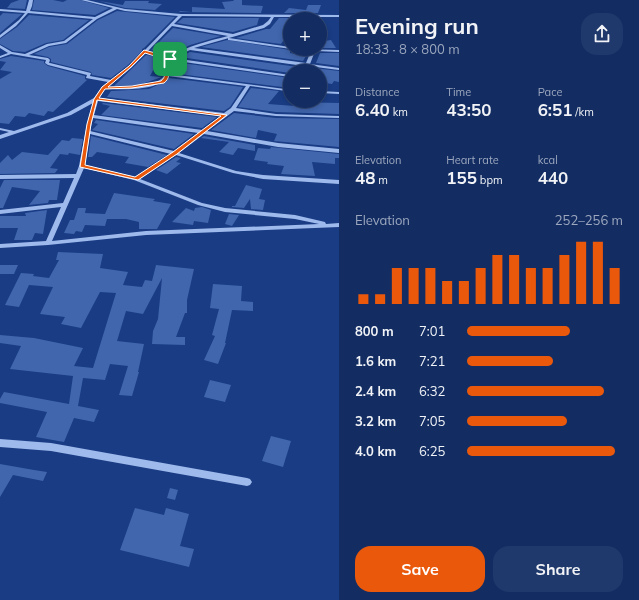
<!DOCTYPE html>
<meta charset="utf-8">
<style>
body{margin:0;font-family:Mulish,sans-serif;background:#20396c;color:#f1f3f6;height:100vh;display:flex;flex-direction:column;font-size:15px;white-space:nowrap}
*{box-sizing:border-box;margin:0}
p{font-size:13px;color:#9da8be}
.icon{flex:none;width:22px;height:22px;fill:none;stroke:currentColor;stroke-width:2;stroke-linecap:round;stroke-linejoin:round}
.map{position:relative;flex:1;overflow:hidden}
.drawer{display:flex;flex-direction:column;background:#132d63;width:300px}
.drawer>*{flex:none}
.tools{position:absolute;left:283px;top:12px;display:grid;gap:8px}
.tools a{display:grid;place-items:center;width:44px;height:44px;border-radius:50%;background:#132d63;box-shadow:0 2px 6px #0003,0 0 0 1px #324978;font-size:20px}
.pin{position:absolute;display:grid;place-items:center;width:34px;height:34px;color:#fff;margin:-17px;border-radius:8px;box-shadow:0 2px 6px #0006}
.round{display:grid;place-items:center;flex:none;width:42px;height:42px;border-radius:16px;background:#20396c}
.summary{display:flex;align-items:center;justify-content:space-between;height:68px;padding:0 16px}
h1{font-size:22px;font-weight:700;line-height:30px}
.stats{display:grid;grid-template-columns:repeat(3,1fr);gap:6px;height:68px;padding:4px 16px}
.stats div{display:grid;align-content:center}
.stats b{font-size:17px;font-weight:700}
.stats small{font-size:11px;font-weight:400}
.stats p{font-size:11px}
.chart{height:112px;padding:8px 16px}
.chart p{display:flex;justify-content:space-between}
.chart svg{width:100%;height:72px;margin-top:4px;stroke:#ea580c;stroke-width:6}
.button{display:flex;gap:8px;margin-top:auto;padding:8px 16px}
.button a{flex:1;height:46px;border-radius:16px;background:#ea580c;color:#fff;font-size:16px;font-weight:700;line-height:46px;text-align:center}
.button a+a{background:#20396c;color:#f1f3f6}
ul{padding:0 16px;list-style:none;font-size:13px}
li{display:grid;grid-template-columns:64px 48px 1fr;align-items:center;height:30px}
li i{height:10px;border-radius:5px;background:#ea580c}
main{display:flex;flex:1;min-height:0}
.map>svg:first-child{display:block}
.building{fill:#4166ae}
.lines{fill:none;stroke-linecap:round;stroke-linejoin:round}
.minor{fill:#9eb9ec;fill-rule:evenodd}
.route{fill:#ea580c;stroke:#fff;fill-rule:evenodd}
</style>
<main>
<div class="map">
<svg width="339" height="600" viewBox="0 0 339 600">
<rect width="100%" height="100%" fill="#193c84"/>
<!-- building -->
<g class="building">
<path d="M19 0H27L25 9 7 8 11 3Z"/>
<path d="M34 0H53L63 2 67 0H80L109 8 95 15 32 10Z"/>
<path d="M234 0H242V5L263 6 261 13 179 12 180 11 192 12V7L225 9 222 2 233 1Z"/>
<path d="M99 1 123 5 125 1H149L148 3 162 4 155 10 125 8Z"/>
<path d="M308 5H321L318 13H284L289 8 306 10Z"/>
<path d="M117 11 175 17 144 48 142 49V51L128 65 111 78 92 75 91 72 51 62V59L48 57 34 54 49 47 67 44 98 20Z"/>
<path d="M3 13 22 14 0 33V16Z"/>
<path d="M29 15 89 20 63 40 46 43 25 52 13 51 0 44V39L17 27Z"/>
<path d="M183 18H259L257 25 233 32 177 23Z"/>
<path d="M279 18H306L290 19V31L281 44 236 38 266 29H270Z"/>
<path d="M173 28 221 36 190 45 170 55 151 50Z"/>
<path d="M227 40 290 50V53L306 56 303 61 201 47Z"/>
<path d="M331 40 336 48H322L325 41Z"/>
<path d="M190 52 298 67 295 71H290V73L180 57Z"/>
<path d="M320 53H339V66L316 63Z"/>
<path d="M146 55 160 57 150 76 161 77 159 78 139 85 114 86Z"/>
<path d="M11 56 44 61V63L48 66 85 76V79L87 80 53 112 48 111 44 116 29 113 25 117 15 116 9 124 0 123V79L12 72 0 70 6 62 0 61V59Z"/>
<path d="M182 63 290 78 282 87 171 73Z"/>
<path d="M314 68 339 71V82L334 81 332 84 320 82V71H313Z"/>
<path d="M169 78 243 87 230 107 224 111 107 97 111 91 149 89 164 82Z"/>
<path d="M251 88 279 91 268 104 295 106 294 102 339 103V114L276 112 238 107Z"/>
<path d="M103 103 217 117 202 128 101 115 110 106 102 104Z"/>
<path d="M234 113 276 118 339 119V147L274 141 277 134 258 130 256 138 211 130Z"/>
<path d="M96 120 194 134 174 149 92 130 98 124 94 123Z"/>
<path d="M91 136 167 155 148 167 125 163 129 157 97 152 92 157H88Z"/>
<path d="M204 136 255 145V151L238 148 233 155 219 152 229 142 201 138Z"/>
<path d="M72 138 83 139 80 155 69 153 68 155 60 154 50 168 58 169 55 173 0 174V163L8 155 12 160 22 152 48 155 62 140 69 141Z"/>
<path d="M271 147 339 154V158H335V164L312 162 315 176 281 174 284 166 267 164 268 162 254 160 258 148 270 149Z"/>
<path d="M176 157 181 158 176 162 181 163 167 174 156 170Z"/>
<path d="M4 180H60L57 200H49L48 203 29 205 40 191 12 187 3 208H0V188Z"/>
<path d="M246 185 262 189 259 199 265 200 263 210 251 209 250 199 244 208 232 207V206H235Z"/>
<path d="M114 193 155 199 153 201 171 204 157 229H139V222L126 219H107L105 226 85 225 82 232 76 231 74 234 64 233 70 220H74L78 208H86L85 213 105 214Z"/>
<path d="M202 207 211 210 208 223 194 221 193 225 172 222 186 208 194 211 195 208Z"/>
<path d="M47 210 43 234 35 233 32 240H14L18 228H0V216H26L25 213Z"/>
<path d="M229 214 239 215 232 226 225 224Z"/>
<path d="M58 252 103 254 100 268 128 272 123 285 142 287 145 280 152 281 156 265 194 269 187 300V313H185L176 337H185V345L152 344 153 331 158 319 162 278 143 314 126 311 117 341 144 344 138 372H139L132 396 119 395 128 366 110 364 105 380 83 378 78 406 99 410 94 422 74 418 64 442 36 437 47 412 0 403V399L4 392 69 404 73 376 10 369 21 346 0 343V335L34 338 83 348 74 366 93 368 116 293 100 292 81 328 61 324 65 317 40 314 53 287 29 285 19 307 5 305 21 273 34 274 33 276 49 278 59 260H56Z"/>
<path d="M0 265H18L14 274H0Z"/>
<path d="M213 284 242 286 241 301 253 302V311L232 310 225 343H226L218 364 204 360 215 336 212 335 219 309 210 308Z"/>
<path d="M210 380 231 385 225 402 204 397Z"/>
<path d="M271 436 291 441 283 467 262 461Z"/>
<path d="M0 464 34 470 47 472 43 481 13 475 0 497Z"/>
<path d="M170 488 178 490 175 500 167 498Z"/>
<path d="M135 508 164 515 166 508 189 514 180 546 194 549 189 567 120 550Z"/>
</g>
<g class="lines">
<!-- minor -->
<g class="minor">
<path d="M29 0H33L32 6 30 11 95 17 113 8 81 0H87L125 9 181 14 339 15V17H274L270 24 264 28 194 48 306 63 311 51 302 50 300 49 339 50V52L315 51 310 64 339 68V70L308 66 304 71H300L304 66 190 50 173 58 290 75V77L170 60 167 67 169 74 285 89 290 84V88L286 91 250 86 236 108 276 114 339 116V118L276 116 234 111 207 131 278 143 339 149V153L278 147 204 134 179 153 236 171 263 175 339 180V184L263 179 233 173 176 155 140 179 202 203 225 208 295 215 325 222 326 224 339 223V227L146 235 48 245 0 248V244L46 241 61 207 0 214V210L63 203 74 178 0 179V175L76 174 79 166 87 124 93 103 71 115 0 139V135L9 132 0 130V128L14 131 67 113 94 98 102 87 108 82 86 78 87 75 48 65 45 63 46 60 11 54 0 58V56L8 53 0 48V45L12 52 25 54 47 44 64 41 93 19 28 13 16 26 0 38V35L19 20 25 13 0 11V9L26 11ZM117 9 125 11 178 16 145 50H143V52L129 66 111 80 90 76 91 73 50 63H49L50 60 48 58 29 55 49 46 66 43 97 19ZM182 16 271 17 268 21 263 25 233 34 174 24ZM172 26 228 36C208 41 188 46 169 57L163 54 148 51ZM146 53 161 56 167 59 163 67 165 75C155 89 124 87 108 87L131 68ZM168 76 246 86 231 108 224 113 99 98 105 89C122 89 158 92 168 76ZM98 101 221 116 202 130 94 115ZM93 118 198 133 174 151 90 131ZM90 134 171 154 135 177 85 165ZM84 168 134 180 198 205 225 212 295 219 319 224 146 231 52 241Z"/>
<path d="M229 38 290 47 291 49 228 40V38Z"/>
<path d="M320 91 339 92V94L320 93Z"/>
<path d="M0 439 51 443 247 478 250 479 252 482 250 485 247 486 51 451 0 447Z"/>
</g>
</g>
<!-- route -->
<path class="route" d="M144 50 163 55 171 58 167 67C169 75 170 78 164 83L132 88 105 89 99 98 227 115 177 154 138 180 80 167 87 124 94 99 102 87 129 66ZM145 53 167 60 163 67C165 73 166 77 161 81L132 86 108 87 131 67ZM97 100 221 116 173 152 135 177 85 165 91 124Z"/>
</svg>
<div class="tools">
<a>+</a>
<a>−</a>
</div>
<div class="pin" style="left:170px;top:59px;background:#1e9e55"><svg class="icon" aria-label="arrive" viewBox="0 0 24 24"><path d="M6 21V4h12l-3 4 3 4H6"/></svg></div>
</div>
<section class="drawer">
<div class="summary"><div><h1>Evening run</h1><p>18:33 · 8 × 800 m</p></div><a class="round"><svg class="icon" aria-label="share" viewBox="0 0 24 24"><path d="M12 15V3M7 8l5-5 5 5M5 13v7h14v-7"/></svg></a></div>
<div class="stats">
<div><p>Distance</p><b>6.40<small> km</small></b></div>
<div><p>Time</p><b>43:50</b></div>
<div><p>Pace</p><b>6:51<small> /km</small></b></div>
</div>
<div class="stats">
<div><p>Elevation</p><b>48<small> m</small></b></div>
<div><p>Heart rate</p><b>155<small> bpm</small></b></div>
<div><p>kcal</p><b>440</b></div>
</div>
<div class="chart"><p><span>Elevation</span>252–256 m</p>
<svg viewBox="0 0 160 44" preserveAspectRatio="none"><path d="M5 44V38M15 44V38M25 44V22M35 44V22M45 44V22M55 44V30M65 44V30M75 44V22M85 44V14M95 44V14M105 44V22M115 44V22M125 44V14M135 44V6M145 44V6M155 44V22"/></svg>
</div>
<ul>
<li><b>800 m</b>7:01<i style="width:66%"></i></li>
<li><b>1.6 km</b>7:21<i style="width:55%"></i></li>
<li><b>2.4 km</b>6:32<i style="width:88%"></i></li>
<li><b>3.2 km</b>7:05<i style="width:64%"></i></li>
<li><b>4.0 km</b>6:25<i style="width:95%"></i></li>
</ul>
<div class="button"><a>Save</a><a>Share</a></div>
</section>
</main>
